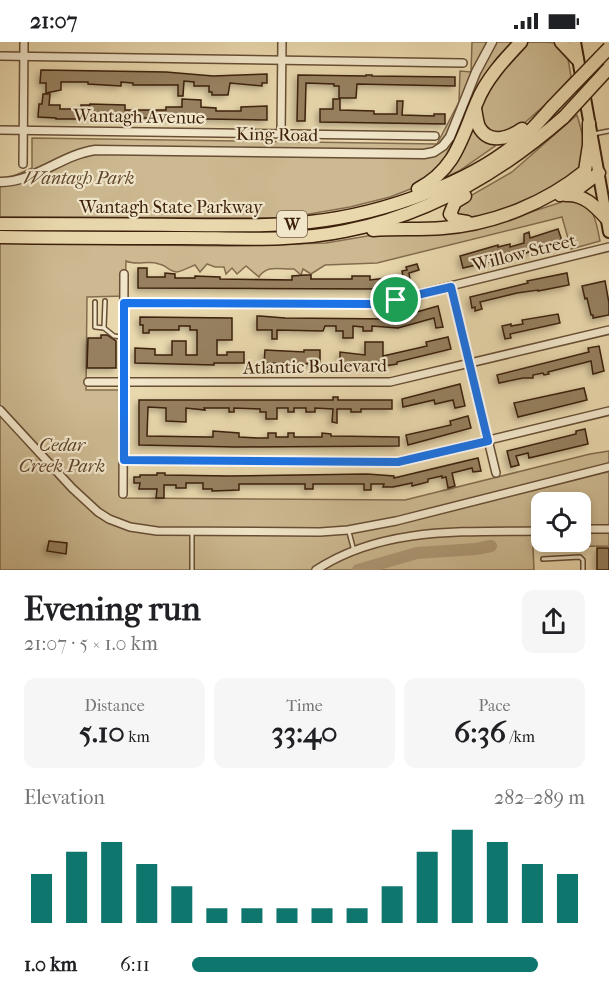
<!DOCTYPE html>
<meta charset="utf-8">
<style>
body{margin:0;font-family:"IM FELL French Canon",serif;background:#f6f6f6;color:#202124;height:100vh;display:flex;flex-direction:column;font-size:22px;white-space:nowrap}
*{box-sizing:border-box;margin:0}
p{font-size:20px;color:#757577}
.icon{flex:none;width:33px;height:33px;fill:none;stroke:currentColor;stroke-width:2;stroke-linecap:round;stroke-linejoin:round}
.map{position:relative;height:528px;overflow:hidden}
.side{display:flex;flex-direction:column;background:#fff;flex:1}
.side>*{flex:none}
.tools{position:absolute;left:531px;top:450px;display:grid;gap:12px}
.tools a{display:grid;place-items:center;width:60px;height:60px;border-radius:12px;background:#fff;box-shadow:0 3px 9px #0003;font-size:30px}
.pin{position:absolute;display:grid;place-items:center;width:51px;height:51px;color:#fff;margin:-26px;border:3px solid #fff;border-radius:50%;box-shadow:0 2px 6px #0007}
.round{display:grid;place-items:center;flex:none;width:63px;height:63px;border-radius:12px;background:#f6f6f6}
.overview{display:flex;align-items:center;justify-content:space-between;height:102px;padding:0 24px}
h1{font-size:33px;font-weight:700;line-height:45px}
.figures{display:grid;grid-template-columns:repeat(3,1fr);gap:9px;height:102px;padding:6px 24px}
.figures div{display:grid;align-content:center;border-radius:12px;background:#f6f6f6;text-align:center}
.figures b{font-size:30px;font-weight:700}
.figures small{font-size:16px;font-weight:400}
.figures p{font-size:16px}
.chart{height:168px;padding:12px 24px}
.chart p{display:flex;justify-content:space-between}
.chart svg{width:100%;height:108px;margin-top:6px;stroke:#0f766e;stroke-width:6}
ul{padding:0 24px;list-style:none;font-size:20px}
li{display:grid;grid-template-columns:96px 72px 1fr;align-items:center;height:45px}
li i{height:15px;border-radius:8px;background:#0f766e}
.status{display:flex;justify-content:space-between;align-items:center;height:42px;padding:0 30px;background:#fff;direction:ltr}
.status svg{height:16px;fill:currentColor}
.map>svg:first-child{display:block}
.green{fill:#ccb991;stroke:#846c4e;stroke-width:1.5;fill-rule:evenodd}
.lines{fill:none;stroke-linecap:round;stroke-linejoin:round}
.river{stroke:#ae9976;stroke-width:12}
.building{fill:#96805f;stroke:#3c200b;stroke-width:1.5;filter:url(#shadow)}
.service-casing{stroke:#674e34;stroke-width:6}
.minor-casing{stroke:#674e34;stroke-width:10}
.tertiary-casing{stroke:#674e34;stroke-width:11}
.primary-casing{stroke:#3c200b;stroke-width:14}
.motorway-casing{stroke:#3c200b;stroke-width:15}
.service{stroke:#f1e6ca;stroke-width:3}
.minor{stroke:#f1e6ca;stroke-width:7}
.tertiary{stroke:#f1e6ca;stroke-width:8}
.primary{stroke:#e9d8ad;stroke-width:10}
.motorway{stroke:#e9d8ad;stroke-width:12}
.motorway-bridge-casing{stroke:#3c200b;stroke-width:15;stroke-linecap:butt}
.motorway-bridge{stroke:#e9d8ad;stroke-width:12}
.route-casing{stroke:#fff;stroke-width:12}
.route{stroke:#1a73e8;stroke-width:8}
.labels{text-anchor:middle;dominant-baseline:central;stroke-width:4.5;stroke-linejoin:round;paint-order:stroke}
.shield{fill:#f1e6ca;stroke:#725b44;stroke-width:1.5}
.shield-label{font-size:16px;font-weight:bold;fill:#3c200b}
.street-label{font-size:18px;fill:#3c200b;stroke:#f1e6ca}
.park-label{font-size:18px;font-style:italic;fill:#60462c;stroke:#f1e6ca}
</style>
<div class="status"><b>21:07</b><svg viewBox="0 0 49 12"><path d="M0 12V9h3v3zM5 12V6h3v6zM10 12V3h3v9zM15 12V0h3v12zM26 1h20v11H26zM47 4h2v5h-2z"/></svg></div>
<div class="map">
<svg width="609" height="528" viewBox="0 0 609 528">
<defs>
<filter id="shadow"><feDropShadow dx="-3" dy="3" stdDeviation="3" flood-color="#0004"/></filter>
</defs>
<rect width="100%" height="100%" fill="#e9d8ad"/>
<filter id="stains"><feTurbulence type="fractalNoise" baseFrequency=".00333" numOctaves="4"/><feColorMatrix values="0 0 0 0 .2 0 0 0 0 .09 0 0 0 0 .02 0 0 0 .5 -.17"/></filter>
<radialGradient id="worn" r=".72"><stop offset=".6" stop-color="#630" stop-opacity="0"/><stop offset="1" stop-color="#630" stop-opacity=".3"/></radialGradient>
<!-- green -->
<g class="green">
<path d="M472 0H512L497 16 486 33 457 102 426 141 390 155 350 165 286 176 0 175V136H9L32 126V96L437 102 459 60 460 29 471 30Z"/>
<path d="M530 0C564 0 566 0 571 35L546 62 513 91 498 94 484 86C483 82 481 76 480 72 480 47 511 19 526 1Z"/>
<path d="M577 73C582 90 589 111 581 127 572 144 497 172 478 175 472 177 465 176 459 177L455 165 458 161 512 130Z"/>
<path d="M473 77 495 104 459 129 434 141Z"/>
<path d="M441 151C360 195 267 190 178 190 119 190 59 189 0 189V186L274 187Z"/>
<path d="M571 157C596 164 595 176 600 199L571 207 562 175 377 221 325 223 311 232 303 227 301 233 294 227C281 228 267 222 259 235L246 224 237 232 232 226 226 232 224 225H215L207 222 200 230 195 223C190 225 183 229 177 230 170 230 166 223 159 222 148 218 136 224 126 219L125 254 87 255 86 348H124V456L405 458 590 412 609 409V504L533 505 534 528H0V201L228 204 326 201 379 192 418 190 448 192 497 181ZM542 460H580V500H542Z"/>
</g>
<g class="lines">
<!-- river -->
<path class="river" d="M358 528 417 511 476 507 491 504"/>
</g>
<!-- building -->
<g class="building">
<path d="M41 28 166 30 213 34 267 32V41H262V44L230 41 228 53H212V50H209V44H194V40L184 39 183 54H178V43H133V41L121 40V44L88 42V40H61V48L46 51V41H40Z"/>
<path d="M298 33 366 34V33H372V34L455 35V44L357 42 356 56H339V44H334V42L306 41 305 79H297Z"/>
<path d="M43 52H50L49 63H60V67H81V63H90V62L125 63V68H166V65H182V57L201 58V65L216 66V69H241V65L267 64V78L85 75V77H56V76L38 75 39 62H42Z"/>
<path d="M333 57H340V68L374 69V72H397V59H403L402 73 434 74V72H445V82L320 80V67H333Z"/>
<path d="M558 187 563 202 554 204 553 202 526 211 521 209 500 215 501 217 463 226 460 214 498 203V205L510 202V205L524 201V192L529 190 530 196Z"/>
<path d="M417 222 419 228 409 231 410 238 388 242 389 246 379 247 138 246V226H147V235H165V231L175 232V236H195V234L220 235V237L292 238V234L305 233H311V237H352V234H370V238L403 234 402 229 407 228 406 225Z"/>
<path d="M567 231 569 243 538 249V248L517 251 480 260 482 267 475 269V265L472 266 470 255 528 241 527 239Z"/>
<path d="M605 239 609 261V273L593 276V273H591L587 256 585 257 582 244Z"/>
<path d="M438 264 443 285 436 286 434 276 398 286 372 284V289H363V285L353 284V296H343V289H336V284H325L323 289 277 288V297H272V288H257V274H260L285 276 392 277Z"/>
<path d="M558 272 560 281 510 292 511 296 505 297 502 284 511 282V284L523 282 522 278Z"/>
<path d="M140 275 232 276V298H217V313H227V310H244V321H214V323L135 321V306L155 307V313H172V299H186V313H197V288H190V284H179V288H149V291H143V283H140Z"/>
<path d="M101 293H107L116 299V326H87L88 296H101Z"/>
<path d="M448 295 451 307 397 320V322L384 324 340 321V310L365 313V300H383V314L427 304 426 300Z"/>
<path d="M599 304 604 329 593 332 591 319 548 330 549 332 544 333 543 331 533 333V336H523L499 341 497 333 589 310 588 306Z"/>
<path d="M265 308 304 310V308H320V322L264 321Z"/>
<path d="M460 342 465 364 455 366 453 358 435 362 434 358 403 365 402 357Z"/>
<path d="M584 346 587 358 518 375 514 361Z"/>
<path d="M333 355H338V358H392V367H361V370H351V367H337V381L332 380 333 367 315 366V370H306V366H294V370H288V366H277V377H266V370H260V367L234 366V370H229V366H204L205 368 186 366V380L166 379V366L148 365 147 394 208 395H213V389L239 391V395L258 396H268V391H276V395H288V391H294V395H322V391L331 392V394L399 395V404L236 405 139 403V358H333Z"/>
<path d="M468 374 471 386 408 403 406 393 451 383 450 379Z"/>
<path d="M585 387 588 402 529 416 528 411 516 414 519 423 511 425 507 409 576 392V389Z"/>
<path d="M478 416 481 429 473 430 472 426 452 431 455 444 448 446 446 435 442 436V434L428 437V440L412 444V441L393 445H383L384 442H371V448H364V442H313V447H305V442H239V448L212 449V447H203V441H186V446H176V443H164V456H156L157 447H139L140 441H134V435H140V433H157V431H165V433L229 434 367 432 394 434V436Z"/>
<path d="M49 499 67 501 66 512 47 509Z"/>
<rect x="597" y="506" width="12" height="22"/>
</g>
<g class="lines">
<!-- service casing -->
<g class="service-casing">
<g id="service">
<path d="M593 92 609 89"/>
<path d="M105 259 104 286 114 294 122 295"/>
<path d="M95 260V285L104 286"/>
<path d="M349 490 354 509"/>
<path d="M192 491V528"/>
<path d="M543 517 580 515 583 518V528"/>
</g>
</g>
<!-- minor casing -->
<g class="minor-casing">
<g id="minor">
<path d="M0 14 463 21"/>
<path d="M0 88 435 94"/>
<path d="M281 92 282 0"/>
<path d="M23 122 24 0"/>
<path d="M451 245 496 431"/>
<path d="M124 261 377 262 609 205"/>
<path d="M88 340H390L609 288"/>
<path d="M0 368 72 446 98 470 109 477 130 485 157 489 320 490 348 488 396 479 609 425"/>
<path d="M124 418 398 420 609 369"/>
<path d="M123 452 124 232"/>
<path d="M580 487H609"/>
<path d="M316 528C383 484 465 490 542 489"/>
</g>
</g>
<!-- tertiary casing -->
<g class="tertiary-casing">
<path id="tertiary" d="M0 140C35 140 61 113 95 108L424 112 434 110 443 104 450 95 476 30 492 0"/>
</g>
<!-- primary casing -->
<g class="primary-casing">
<path id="primary" d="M575 0 609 190"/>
</g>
<!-- motorway casing -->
<g class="motorway-casing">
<g id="motorway">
<path d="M561 0 577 17"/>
<path d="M475 66C476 72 477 80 479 85 489 103 509 96 522 87"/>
<path d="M418 147C456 127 461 97 477 60 486 37 504 18 521 0"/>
<path d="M560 153 579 146 599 131"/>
<path d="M566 153C584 152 595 164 607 177"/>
<path d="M465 154 455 160 450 172 455 178 467 180"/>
<path d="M0 182C59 182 119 182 178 183 222 183 266 185 310 180 382 172 478 140 530 89 538 81 545 73 552 65"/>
<path d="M373 188C396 186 420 188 443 186 494 182 546 161 585 129L589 103V81"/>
<path d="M0 195C61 196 121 196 182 196 236 196 292 200 345 189 429 173 500 131 564 75"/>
</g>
</g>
<!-- service -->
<use href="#service" class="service"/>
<!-- minor -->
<use href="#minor" class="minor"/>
<!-- tertiary -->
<use href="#tertiary" class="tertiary"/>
<!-- primary -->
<use href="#primary" class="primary"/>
<!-- motorway -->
<use href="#motorway" class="motorway"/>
<!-- motorway-bridge casing -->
<g class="motorway-bridge-casing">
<g id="motorway-bridge">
<path d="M552 65 609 6"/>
<path d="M564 75 609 26"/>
</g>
</g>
<!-- motorway-bridge -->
<use href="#motorway-bridge" class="motorway-bridge"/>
</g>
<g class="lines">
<!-- route casing -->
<g class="route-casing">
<path id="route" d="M451 245 488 399 398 420 124 418V261L378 262Z"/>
</g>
<!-- route -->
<use href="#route" class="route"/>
</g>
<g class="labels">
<!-- shield labels -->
<rect class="shield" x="277" y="169" width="30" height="26" rx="4.5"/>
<g class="shield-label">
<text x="292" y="182">W</text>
</g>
<!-- street labels -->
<g class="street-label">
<text transform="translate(139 75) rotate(1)">Wantagh Avenue</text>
<text transform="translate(277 93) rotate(1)">King Road</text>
<text x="171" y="165">Wantagh State Parkway</text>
<text transform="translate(524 211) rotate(-14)">Willow Street</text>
<text transform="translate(315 325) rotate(-1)">Atlantic Boulevard</text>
</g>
<!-- park labels -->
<g class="park-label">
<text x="79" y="136">Wantagh Park</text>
<text x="62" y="403">Cedar<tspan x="62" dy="21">Creek Park</tspan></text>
</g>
</g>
<rect width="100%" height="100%" filter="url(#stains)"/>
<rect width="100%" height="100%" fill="url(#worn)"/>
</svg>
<div class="tools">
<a><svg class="icon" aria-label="locate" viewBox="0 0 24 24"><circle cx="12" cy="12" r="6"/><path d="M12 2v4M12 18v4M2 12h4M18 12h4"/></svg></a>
</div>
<div class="pin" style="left:396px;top:258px;background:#1e9e55"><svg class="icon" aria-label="arrive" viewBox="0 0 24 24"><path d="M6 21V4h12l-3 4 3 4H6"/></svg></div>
</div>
<section class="side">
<div class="overview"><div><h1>Evening run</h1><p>21:07 · 5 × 1.0 km</p></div><a class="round"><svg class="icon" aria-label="share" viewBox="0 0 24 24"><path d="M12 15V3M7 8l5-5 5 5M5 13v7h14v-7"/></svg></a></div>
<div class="figures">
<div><p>Distance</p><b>5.10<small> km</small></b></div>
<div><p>Time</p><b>33:40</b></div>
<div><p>Pace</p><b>6:36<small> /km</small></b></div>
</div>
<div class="chart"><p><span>Elevation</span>282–289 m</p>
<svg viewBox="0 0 160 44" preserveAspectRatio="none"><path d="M5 44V24M15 44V15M25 44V11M35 44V20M45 44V29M55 44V38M65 44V38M75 44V38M85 44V38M95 44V38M105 44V29M115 44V15M125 44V6M135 44V11M145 44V20M155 44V24"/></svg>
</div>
<ul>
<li><b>1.0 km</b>6:11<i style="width:88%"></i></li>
</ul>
</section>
